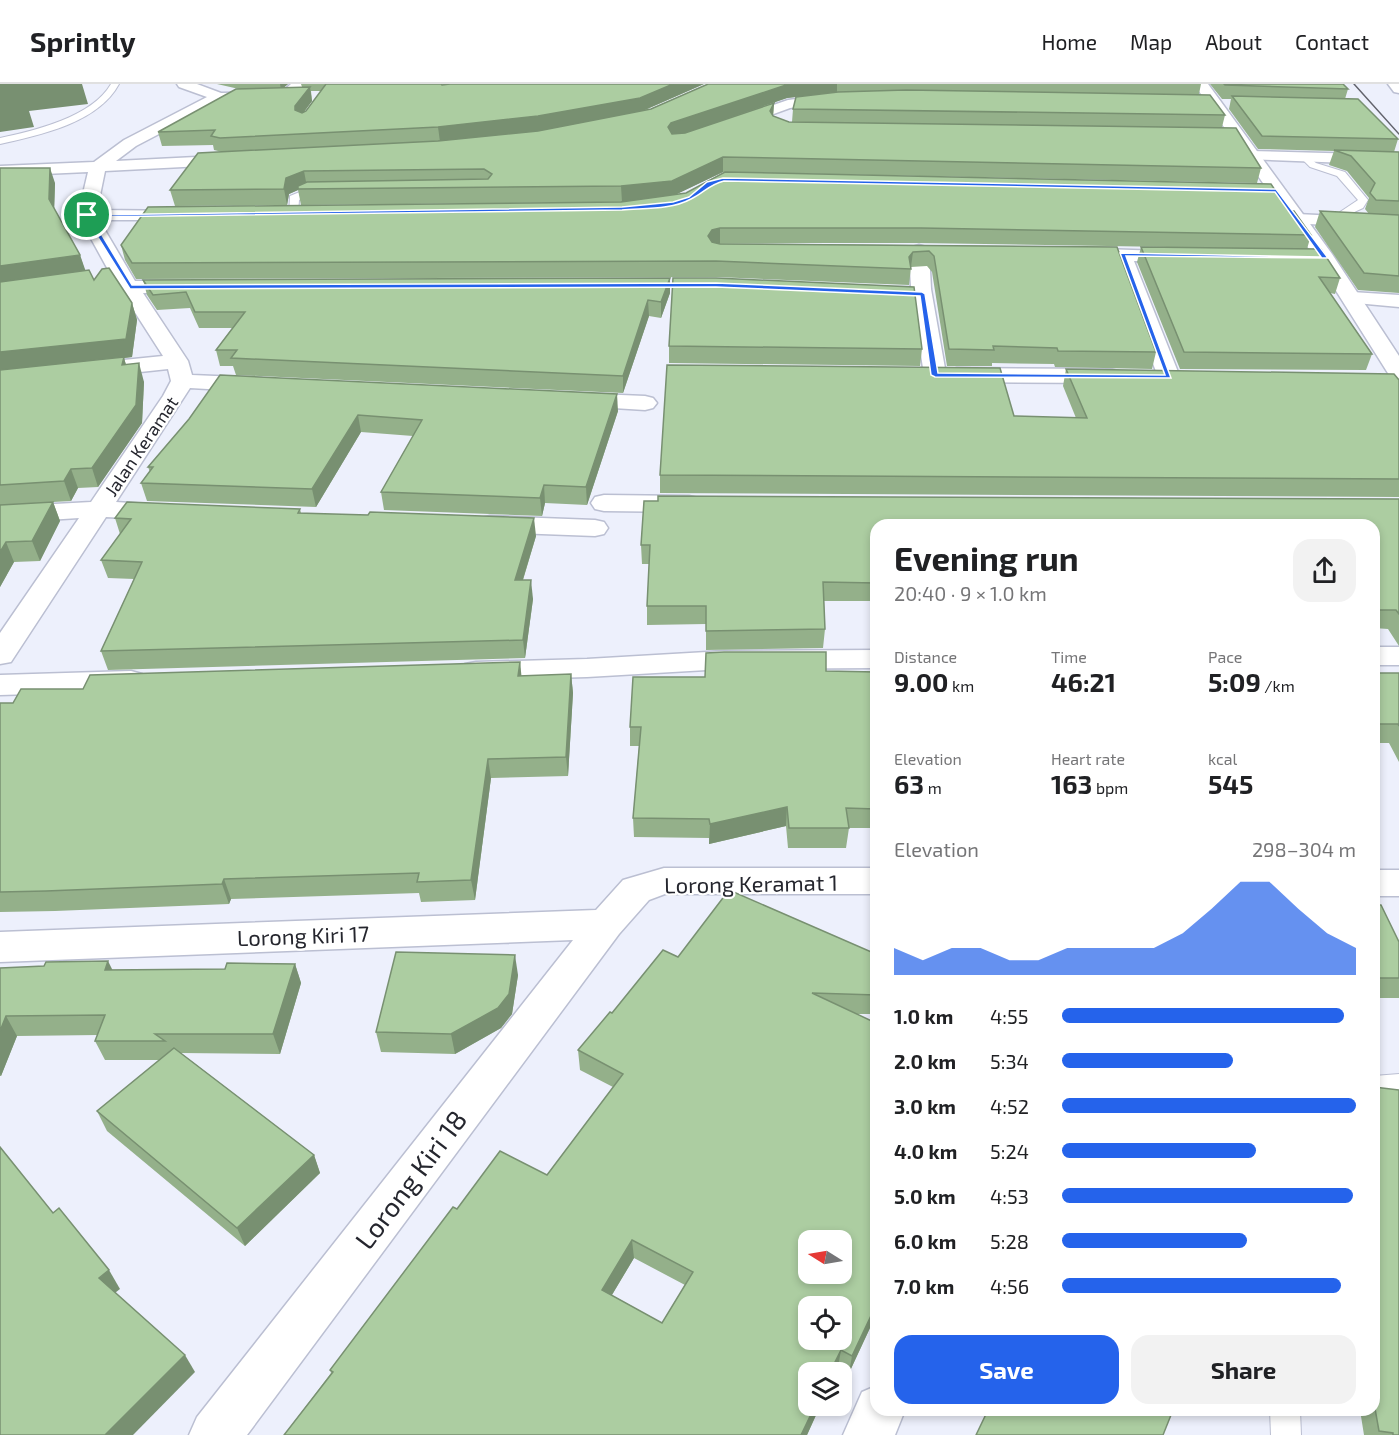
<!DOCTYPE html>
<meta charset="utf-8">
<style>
body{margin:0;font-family:"Exo 2",sans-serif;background:#f2f2f2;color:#202124;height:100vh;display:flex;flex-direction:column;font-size:22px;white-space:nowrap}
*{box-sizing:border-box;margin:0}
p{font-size:20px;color:#757577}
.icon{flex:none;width:33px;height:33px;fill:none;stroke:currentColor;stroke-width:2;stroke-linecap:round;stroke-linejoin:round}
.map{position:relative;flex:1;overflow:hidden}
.drawer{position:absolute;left:870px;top:435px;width:510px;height:897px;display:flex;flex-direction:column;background:#fff;border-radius:18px;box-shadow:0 3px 9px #0003}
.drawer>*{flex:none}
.needle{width:39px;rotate:281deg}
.buttons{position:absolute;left:798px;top:1146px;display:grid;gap:12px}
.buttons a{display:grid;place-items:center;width:54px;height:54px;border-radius:12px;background:#fff;box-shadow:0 3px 9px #0003;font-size:30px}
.pin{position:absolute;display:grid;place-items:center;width:51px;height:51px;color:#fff;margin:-26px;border:3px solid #fff;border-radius:50%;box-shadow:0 2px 6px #0007}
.round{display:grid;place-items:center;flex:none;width:63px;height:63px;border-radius:18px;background:#f2f2f2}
.headline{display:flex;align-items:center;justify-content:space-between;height:102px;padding:0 24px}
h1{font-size:33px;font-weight:700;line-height:45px}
.stats{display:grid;grid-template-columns:repeat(3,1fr);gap:9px;height:102px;padding:6px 24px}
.stats div{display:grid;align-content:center}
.stats b{font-size:26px;font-weight:700}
.stats small{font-size:16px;font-weight:400}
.stats p{font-size:16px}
.chart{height:168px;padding:12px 24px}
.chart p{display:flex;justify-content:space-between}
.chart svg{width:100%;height:108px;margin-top:6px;fill:#2563eb;opacity:.7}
.cta{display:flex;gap:12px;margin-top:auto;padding:12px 24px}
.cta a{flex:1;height:69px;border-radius:18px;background:#2563eb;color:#fff;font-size:24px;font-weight:700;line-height:69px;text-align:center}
.cta a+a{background:#f2f2f2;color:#202124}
ul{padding:0 24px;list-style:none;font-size:20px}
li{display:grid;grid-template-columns:96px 72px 1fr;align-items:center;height:45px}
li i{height:15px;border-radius:8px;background:#2563eb}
header{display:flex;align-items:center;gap:36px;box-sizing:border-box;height:84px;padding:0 30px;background:#fff;border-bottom:2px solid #e0e0e0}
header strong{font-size:28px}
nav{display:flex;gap:33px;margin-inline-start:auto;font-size:21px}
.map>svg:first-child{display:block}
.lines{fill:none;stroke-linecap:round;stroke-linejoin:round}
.lane-casing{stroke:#bbbfd2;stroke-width:2}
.street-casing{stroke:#bbbfd2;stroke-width:3}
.secondary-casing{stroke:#bbbfd2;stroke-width:3}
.highway-casing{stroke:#bbbfd2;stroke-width:3}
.lane{fill:#fff;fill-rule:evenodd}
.street{fill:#fff;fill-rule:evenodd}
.secondary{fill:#fff;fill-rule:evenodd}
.highway{fill:#fff;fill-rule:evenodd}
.tram{stroke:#62636c;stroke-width:1.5}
.wall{fill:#94b08a;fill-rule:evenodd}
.shaded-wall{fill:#789071}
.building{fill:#accda1;stroke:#789071;stroke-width:1.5;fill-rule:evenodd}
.route{fill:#2563eb;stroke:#fff;stroke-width:1.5;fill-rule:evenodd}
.labels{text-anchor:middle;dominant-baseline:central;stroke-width:4.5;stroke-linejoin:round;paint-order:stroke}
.far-street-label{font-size:18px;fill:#25262e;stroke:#fff}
.street-label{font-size:22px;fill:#25262e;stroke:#fff}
.near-street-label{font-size:27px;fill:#25262e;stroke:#fff}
</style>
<header>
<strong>Sprintly</strong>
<nav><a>Home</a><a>Map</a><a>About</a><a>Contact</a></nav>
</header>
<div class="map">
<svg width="1399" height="1351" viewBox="0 0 1399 1351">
<rect width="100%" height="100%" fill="#edf0fc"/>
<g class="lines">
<!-- lane casing -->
<g class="lane-casing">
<g id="lane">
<path d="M111 0H119C98 39 40 51 0 60V54C34 47 92 33 111 0Z"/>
<path d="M1305 70 1316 79 1345 88 1368 116 1363 124 1350 130 1349 140H1341L1340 128 1358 116 1337 92 1310 83 1300 73Z"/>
<path d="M325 104 329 105V109L309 111 299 116 298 130 293 133 289 132 290 112 307 105Z"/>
<path d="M1399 990V1012L1374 1014V992Z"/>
<path d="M1270 1326H1300L1301 1351H1271Z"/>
</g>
</g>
<!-- street casing -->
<g class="street-casing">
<g id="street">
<path d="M177 0H197L221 9 282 8 291 0H306L291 15 286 16 222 17 136 62 116 77 236 71 244 76 242 80 105 87 97 126 193 127 196 131 193 135 187 136H99L135 197H189L196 199 199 203 196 207 189 209H143L188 277 192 291 261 294 269 296 272 301 269 306 261 308 190 304 116 418 175 422 179 428 175 434 166 436 106 433 11 578 0 580V549L79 434 0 439V423L91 418 163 312 171 297 168 285 94 293 86 291 83 286 86 281 94 279 163 272 111 191 78 131 88 88 0 92V82L94 78 124 56 207 13 179 3Z"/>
<path d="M838 10 845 14 843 17 790 24 732 45 724 40 727 37 788 16Z"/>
<path d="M1250 67 1399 71V81L1244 75 1242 72 1244 69Z"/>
<path d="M1297 130 1399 135V145L1291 139 1288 135 1291 131Z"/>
<path d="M919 161 926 163 929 167 931 205 946 290 949 286 957 284 1110 285 1118 287 1121 292 1118 297 1110 299 957 298 949 296 946 291 943 296 935 298 927 296 924 291 913 216 863 212 860 208 863 204 911 203 909 167 912 163Z"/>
<path d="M1075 164 1190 168 1193 172 1190 176 1183 178 1134 177 1180 293 1177 298 1169 300 1161 298 1158 293 1115 176 1068 174 1065 170 1068 166Z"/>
<path d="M1352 208 1399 211V223L1345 218 1342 214 1345 210Z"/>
<path d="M573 309 645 312 653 314 657 319 653 324 645 326 565 321 561 316 565 311Z"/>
<path d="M604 411 689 412 698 414 702 420 698 426 689 428 604 427 595 425 591 419 595 413Z"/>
<path d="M490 432 595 436 604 438 608 444 604 450 595 452 490 448 481 446 477 440 481 434Z"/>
<rect x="1374" y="563" width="25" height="18"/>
<path d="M876 566V584L724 585 587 593 476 596 465 594 461 587 465 580 476 578 587 575 724 567Z"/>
<path d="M131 587 142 590 146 597 142 604 131 607 0 611V591Z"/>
<path d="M664 784H876V810H665L649 816 619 850 247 1351H189L197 1333 573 856 0 878V848L596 826 623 796Z"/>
<rect x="1374" y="786" width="25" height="26"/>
<path d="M876 1302V1326H905L895 1351H843L862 1308Z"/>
</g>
</g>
<!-- secondary casing -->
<g class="secondary-casing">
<path id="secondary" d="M1194 0H1208L1332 170 1399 272V296L1391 294 1316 175Z"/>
</g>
<!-- highway casing -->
<g class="highway-casing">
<path id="highway" d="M1388 0H1399V9L1394 8Z"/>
</g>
<!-- lane -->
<use href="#lane" class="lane"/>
<!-- street -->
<use href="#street" class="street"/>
<!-- secondary -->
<use href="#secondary" class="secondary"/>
<!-- highway -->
<use href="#highway" class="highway"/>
<!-- tram -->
<path class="tram" d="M1354 0 1399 50"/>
</g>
<!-- wall -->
<g class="wall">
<path d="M217 0H288L283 4 302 3 301 0H704L645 26 651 25 708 0H1201L1199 10 1225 31 1222 43 1261 84 1257 99 723 88 676 110 1289 127 1311 151 1307 165 1340 194 1335 210 1330 209 1372 270 1366 286 1180 285 1137 178 1141 163 1229 164 919 159H717L1117 163 1156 268 1152 285 1055 283 1054 280 992 279V282H947L932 188 927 182 911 183 909 201 716 193 136 195 125 176 121 161 624 118 301 121 298 106 289 110 287 121 175 122 170 106 222 68 214 66 213 61 162 62 158 48 239 5ZM311 7H321L306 27 304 28 312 17ZM837 8 793 25 792 38H789L773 32 774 19 684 49 787 14Z"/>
<path d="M1210 0H1343L1348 5 1345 15 1398 55 1394 68H1399V209L1358 206 1315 143 1320 127 1369 130 1365 125 1369 114 1347 87 1329 81 1334 67 1258 65 1229 25 1231 15H1222Z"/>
<path d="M0 84 55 99 54 125 80 171 85 187 94 196 132 219 137 236 132 273 124 274 126 281 144 298 142 339 98 403 78 404 71 417 53 418 60 437 40 477 14 478 0 503Z"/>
<path d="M670 194V209L661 234 649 232 623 309 236 291 233 282H220L216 266 232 244H199L190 224 157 226 147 211 143 196Z"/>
<path d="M669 262 922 265 920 282 669 279Z"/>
<path d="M1066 285 1399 296V413L660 409V391L1014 332 1076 334 1063 302Z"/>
<path d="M220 291 618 327 587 421 545 419 542 432 384 426 381 408 413 352 361 348 316 423 147 417 141 399 150 388 148 383 189 335Z"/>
<path d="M658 412 1399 415V562L1388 545 1374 544V441H876V517H824L825 545 823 564 706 566V540L647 541V522L649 480H642L641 461 644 417H658Z"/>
<path d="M300 425 301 429 536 452 523 496 533 515 525 574 108 586 101 567 134 495 108 494 101 476 120 450 115 434Z"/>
<path d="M520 578 521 592 571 590 573 609 568 692 491 694 475 816 421 818 419 809 231 815 229 820 55 827 0 828V619H13L83 605Z"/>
<path d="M826 587 876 588V744H849L846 764H788L786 742 709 760V754L634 753 633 734 639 662H630V643L705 593Z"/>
<path d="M1374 589H1399V678L1389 659H1374Z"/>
<path d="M1374 821 1399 858V914H1374Z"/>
<path d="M876 870V930H856L876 939V1231L849 1289 838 1283 807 1351H284L331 1289 330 1286 457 1125 547 1091 613 1003 580 986 578 966 612 929 678 873ZM634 1174 685 1201 662 1239 612 1211Z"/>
<path d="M295 880 301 899 280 970 181 969 314 1071 320 1089 245 1162 107 1047 97 1027 159 976H105L95 957 98 951 17 952 1 992H0V884L112 886 225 885Z"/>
<path d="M518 891 512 930 501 944 455 970 381 968 376 948Z"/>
<path d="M1374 1003 1399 1351H1364L1360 1326H1374Z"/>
</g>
<!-- shaded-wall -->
<g class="shaded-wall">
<path d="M0 0H82L88 20 29 27 34 43 0 48Z"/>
<path d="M280 0H288L281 6Z"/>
<path d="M673 0H704L640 28 539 47 440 58 438 43Z"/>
<path d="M788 0H837V8L787 14 671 54 668 43 671 39Z"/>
<path d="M310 3 312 17 297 37 295 22Z"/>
<path d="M774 19 773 33 770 27Z"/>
<path d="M723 73V88L673 112 622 118 621 102Z"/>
<path d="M50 84 55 99 54 131 49 115Z"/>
<path d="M304 87 307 103 298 105V106L289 110 287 121 284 105 286 94Z"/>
<path d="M720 144V159L712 161 708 152 712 146Z"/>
<path d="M913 168 911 183 910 185 909 173Z"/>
<path d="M80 171 86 188 0 200V182Z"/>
<path d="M670 194V209L661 234V218Z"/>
<path d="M648 216 649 232 623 309V292Z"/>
<path d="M132 219 137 236 132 273 124 274 129 291 0 287V268Z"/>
<path d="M139 279 144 298 142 339 98 403 92 384Z"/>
<path d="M617 310 618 327 587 421 586 403Z"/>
<path d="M358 331 361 348 316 423 312 405Z"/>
<path d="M71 385 78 404 71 417 64 397Z"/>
<path d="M544 401 545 419 542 432 540 414Z"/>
<path d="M53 418 60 437 40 477 32 457Z"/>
<path d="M534 434 536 452 517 515 515 496Z"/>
<path d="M6 458 14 478 0 503V468Z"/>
<path d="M531 496 533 515 525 574 523 556Z"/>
<path d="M520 578 522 597 518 592Z"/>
<path d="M571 590 573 609 568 692 566 673Z"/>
<path d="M488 675 491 694 475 816 471 796Z"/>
<path d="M787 723 786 742 709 760 710 740Z"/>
<path d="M224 795 231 815 229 820 222 800Z"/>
<path d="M515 871 518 891 512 930 501 944 455 970 451 950Z"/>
<path d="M108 877 118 897 105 886Z"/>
<path d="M295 880 301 899 280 970 273 950Z"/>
<path d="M6 932 17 952 1 992 0 990V947Z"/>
<path d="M314 1071 320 1089 245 1162 237 1144Z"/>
<path d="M632 1156 634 1174 604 1224 602 1206Z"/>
<path d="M109 1186 120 1205 111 1212 99 1194Z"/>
<path d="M876 1221V1231L849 1289 852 1272Z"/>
<path d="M841 1266 838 1283 836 1288H830Z"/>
<path d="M185 1271 195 1288 133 1351H105Z"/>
<path d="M815 1322H820L807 1351H801Z"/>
</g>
<!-- building -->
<g class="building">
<path d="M326 0H441L442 1 450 0H673L640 14 538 32 438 43 220 54 211 52 215 46 158 48 236 5 310 3 295 22V26L302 29 306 27Z"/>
<path d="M708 0H789L671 39 668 43 672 50 685 49 774 19 770 27 773 32 789 38 1236 44 1261 84 723 73 672 97 621 102 298 105V102L307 98 488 95 492 90 484 85 304 87 286 94 284 105 170 106 198 69 438 57 538 47 651 25Z"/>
<path d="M1224 0H1343L1348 5 1225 1Z"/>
<path d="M906 6 1210 11 1225 31 793 25 796 13 838 8Z"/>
<path d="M1232 12 1358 15 1398 55 1262 52Z"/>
<path d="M1334 66 1399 68V117L1376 116 1370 109 1375 99 1351 72Z"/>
<path d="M0 84H50L49 115 80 171 0 182Z"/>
<path d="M725 88 1271 100 1289 127H1294L1311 151 921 144H720L712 146 708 152 712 158 720 160 1117 163 1156 268 1058 267 1057 264 993 262 994 266 949 265 934 172 929 167 913 168 909 173 911 185 716 177 132 179 121 161 148 123 621 118 686 109Z"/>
<path d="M1320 127 1399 131V192L1364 189Z"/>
<path d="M1141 163 1321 165 1340 194 1319 193 1372 270 1184 268Z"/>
<path d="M109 184 132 219 126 255 0 268V198L89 186 94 196 102 185Z"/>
<path d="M670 194 661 218 648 216 623 292 231 274 237 266H216L245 228H195L186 208 153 211 143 196Z"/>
<path d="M673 194H716L914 203 922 265 669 262Z"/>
<path d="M124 273 122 281 139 279 136 321 92 384 71 385 64 397 0 401V286Z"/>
<path d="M667 281 1000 284 1014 332 1087 334 1066 285 1394 290 1399 296V395L660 391Z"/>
<path d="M220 291 617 310 586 403 544 401 540 414 381 408 422 336 358 331 312 405 141 399 153 383H148L189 335Z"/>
<path d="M658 412 1399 415V530L1396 526H1374V441H876V499L823 498 825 545 706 547V522H647L650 461H641L644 417H658Z"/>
<path d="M53 418 32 457 6 458 0 468V421Z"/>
<path d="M127 418 300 425 298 429 368 431 370 428 534 434 515 496H531L523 556 101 567 142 478 101 476 131 435 115 434Z"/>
<path d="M724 568H826V587L876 588V725L846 724 849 744H789L787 723 710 740 709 735 633 734 641 643H630L633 593H705L706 569Z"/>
<path d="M520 578 518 592 571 590 566 673 488 675 471 796 417 798 419 789 224 795 222 800 46 807 0 808V619H13L21 605H83L90 591Z"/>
<path d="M1374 589H1399V642L1398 640H1374Z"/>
<path d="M729 806 876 870V911L812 909 876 939V1221L852 1272 841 1266 830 1288H808V1322H815L801 1351H284L333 1288 330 1286 453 1123 457 1125 500 1067 547 1091 623 990 578 966 610 928 612 929 663 866 678 873ZM632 1156 693 1188 662 1239 602 1206ZM808 1156H842V1190H808ZM808 1222H842V1256H808Z"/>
<path d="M1374 821H1381L1399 858V894H1374Z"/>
<path d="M396 868 515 871 509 910 498 924 451 950 376 948Z"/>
<path d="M108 877 105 886 225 885 227 879 295 880 273 950H155L165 957H95L105 931 6 932 0 947V884L44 882 46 878Z"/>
<path d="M174 964 314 1071 237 1144 97 1027Z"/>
<path d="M1374 1003 1399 1006V1351H1393V1349L1379 1347 1374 1319Z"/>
<path d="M0 1063 53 1129 59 1124 109 1186 99 1194 185 1271 105 1351H0Z"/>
<path d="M988 1326H1173L1163 1351H976Z"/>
</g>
<!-- route -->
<path class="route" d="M723 94 1276 105 1328 174 1126 172 1171 294 935 293 931 291 920 212 716 203 130 205 84 131 622 123 673 118 689 113 707 98ZM724 97 1275 108 1321 173 1120 169 1165 291 938 289 925 210 922 208 716 199 132 201 91 133 622 126C644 124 671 126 691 115 704 109 708 101 724 97Z"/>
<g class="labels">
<!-- far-street labels -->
<g class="far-street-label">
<text transform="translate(141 362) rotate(-56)">Jalan Keramat</text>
</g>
<!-- street labels -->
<g class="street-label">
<text transform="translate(751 799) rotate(-1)">Lorong Keramat 1</text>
<text transform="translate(303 851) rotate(-2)">Lorong Kiri 17</text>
</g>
<!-- near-street labels -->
<g class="near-street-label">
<text transform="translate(410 1095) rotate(-53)">Lorong Kiri 18</text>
</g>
</g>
</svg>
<div class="buttons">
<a><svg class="needle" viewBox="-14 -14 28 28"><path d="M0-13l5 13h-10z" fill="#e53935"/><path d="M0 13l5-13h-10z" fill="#757577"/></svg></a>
<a><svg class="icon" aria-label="locate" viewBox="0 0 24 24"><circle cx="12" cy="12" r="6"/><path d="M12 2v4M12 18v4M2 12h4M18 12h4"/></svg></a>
<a><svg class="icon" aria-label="layers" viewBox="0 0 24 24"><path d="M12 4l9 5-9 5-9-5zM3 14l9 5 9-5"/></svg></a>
</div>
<div class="pin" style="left:87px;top:131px;background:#1e9e55"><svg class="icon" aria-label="arrive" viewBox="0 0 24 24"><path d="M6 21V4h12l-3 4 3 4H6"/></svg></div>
<section class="drawer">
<div class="headline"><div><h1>Evening run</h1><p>20:40 · 9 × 1.0 km</p></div><a class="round"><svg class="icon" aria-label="share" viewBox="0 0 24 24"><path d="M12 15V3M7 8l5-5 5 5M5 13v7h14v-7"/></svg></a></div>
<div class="stats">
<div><p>Distance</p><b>9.00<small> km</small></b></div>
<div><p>Time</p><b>46:21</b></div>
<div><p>Pace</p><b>5:09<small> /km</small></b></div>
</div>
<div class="stats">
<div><p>Elevation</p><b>63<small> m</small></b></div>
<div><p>Heart rate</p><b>163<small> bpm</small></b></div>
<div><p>kcal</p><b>545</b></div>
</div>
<div class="chart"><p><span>Elevation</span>298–304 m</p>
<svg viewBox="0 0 160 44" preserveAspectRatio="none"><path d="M0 44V33L10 38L20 33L30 33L40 38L50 38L60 33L70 33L80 33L90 33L100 27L110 17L120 6L130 6L140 17L150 27L160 33V44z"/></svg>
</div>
<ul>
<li><b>1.0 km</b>4:55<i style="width:96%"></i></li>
<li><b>2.0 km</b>5:34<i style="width:58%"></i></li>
<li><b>3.0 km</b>4:52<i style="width:100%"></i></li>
<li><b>4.0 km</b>5:24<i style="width:66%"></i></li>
<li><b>5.0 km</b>4:53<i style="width:99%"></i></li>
<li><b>6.0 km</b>5:28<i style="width:63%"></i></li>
<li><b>7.0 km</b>4:56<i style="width:95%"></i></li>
</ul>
<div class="cta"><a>Save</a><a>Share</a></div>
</section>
</div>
